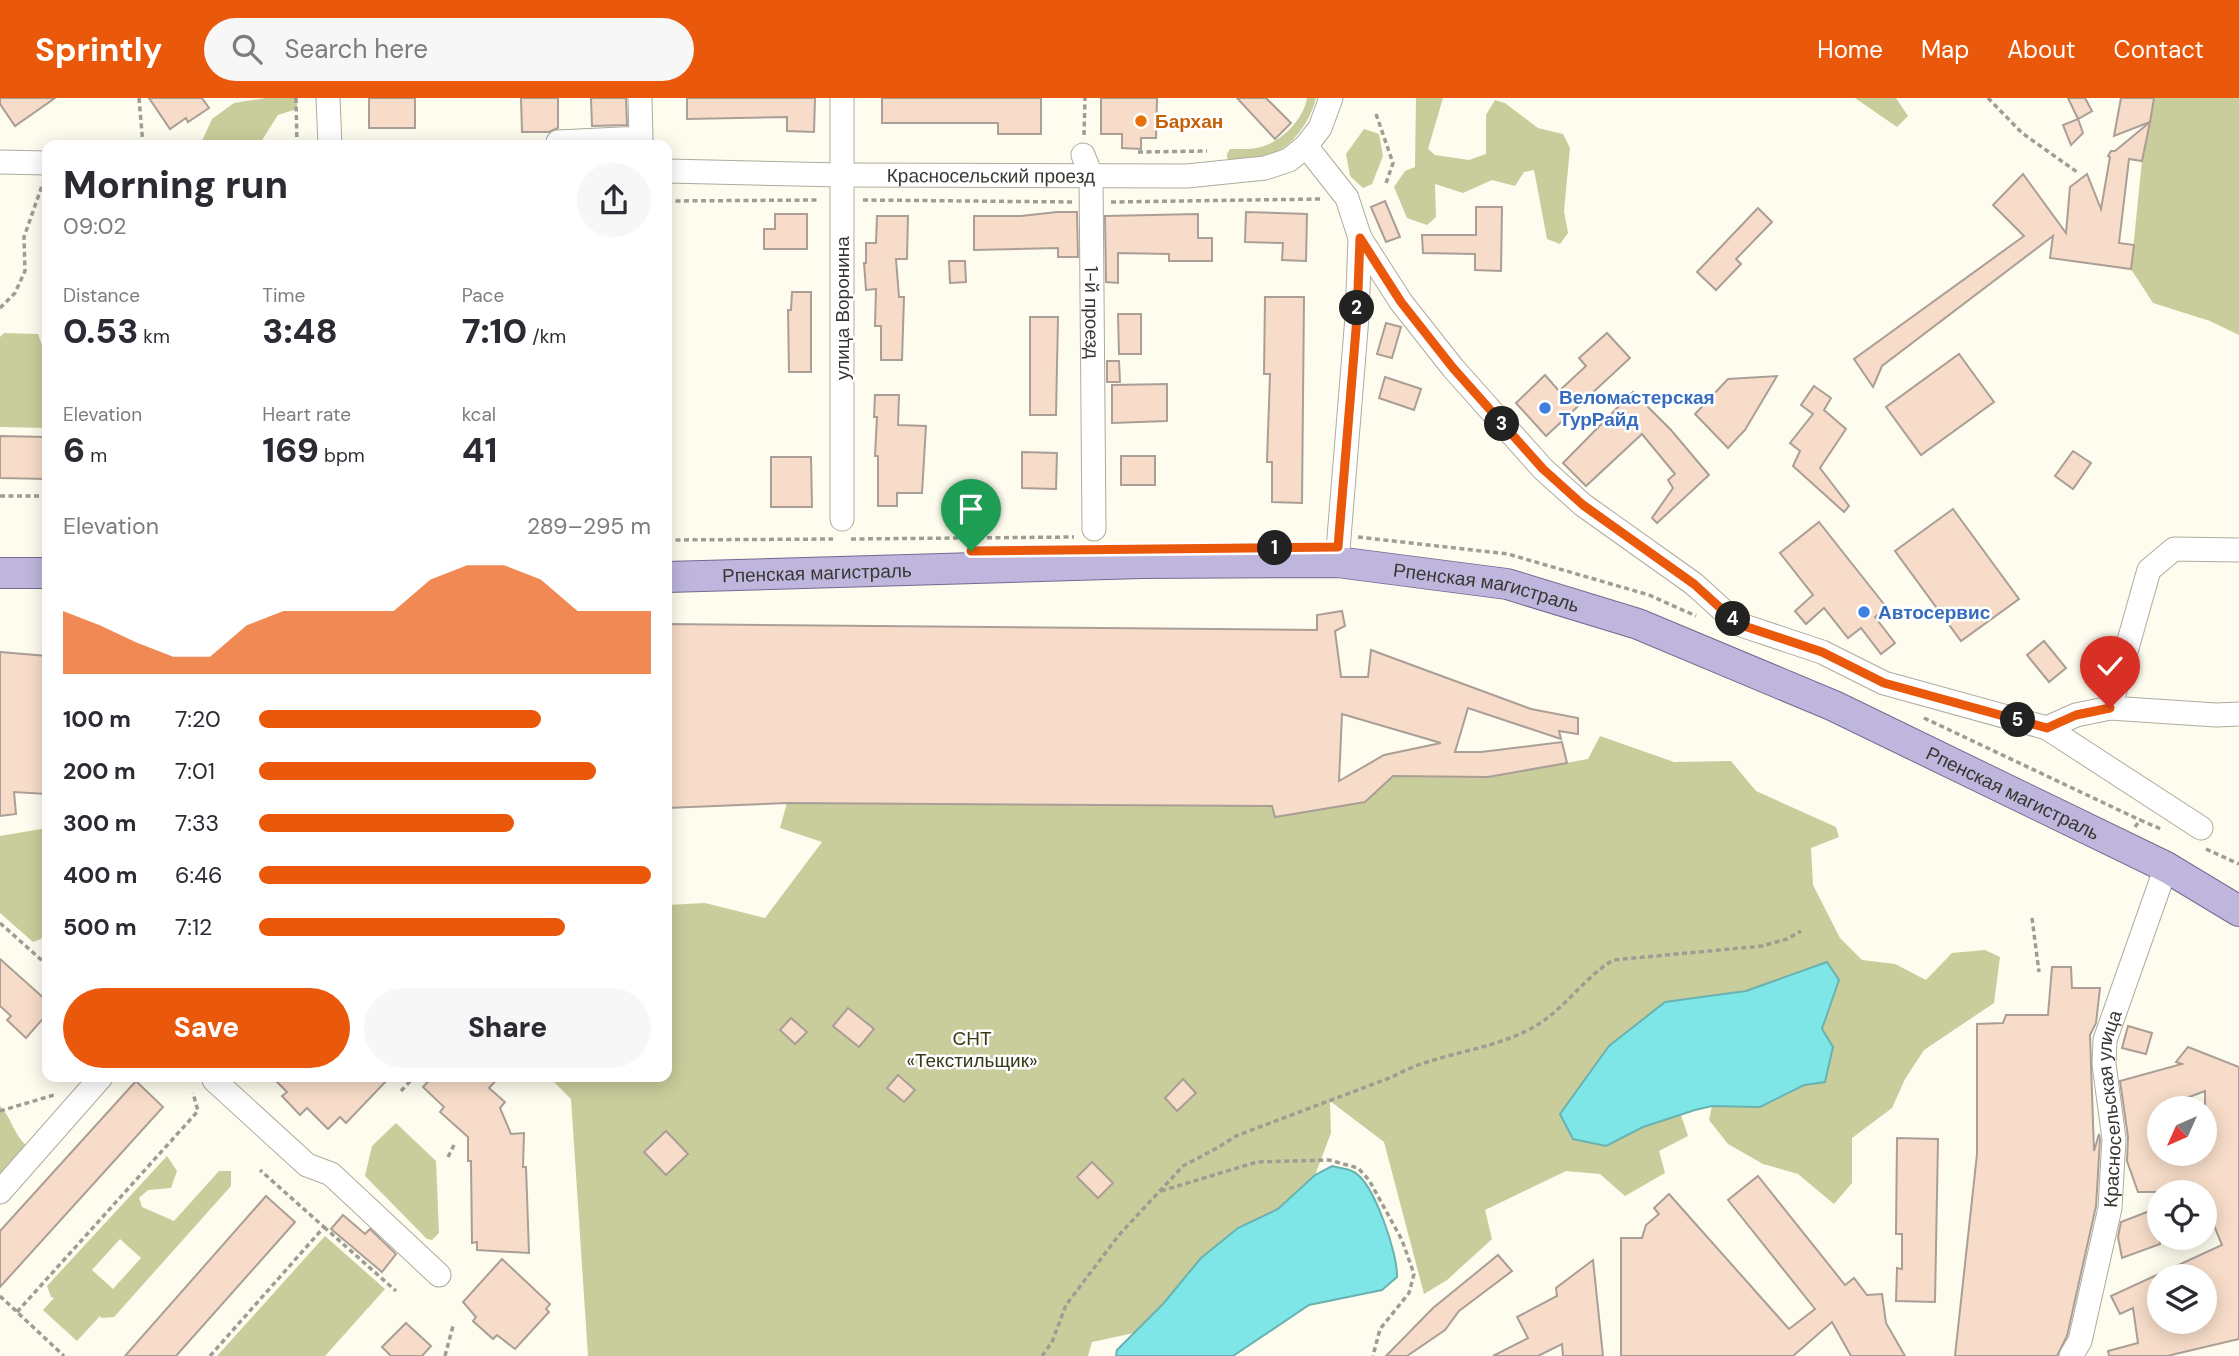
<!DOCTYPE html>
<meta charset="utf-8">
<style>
body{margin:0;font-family:"DM Sans",sans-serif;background:#f7f7f7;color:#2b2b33;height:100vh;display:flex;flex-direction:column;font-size:26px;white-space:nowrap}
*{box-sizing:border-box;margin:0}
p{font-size:23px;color:#7c7c81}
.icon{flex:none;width:38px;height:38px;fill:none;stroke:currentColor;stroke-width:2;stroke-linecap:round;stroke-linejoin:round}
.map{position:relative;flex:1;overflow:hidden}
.drawer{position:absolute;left:42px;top:42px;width:630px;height:942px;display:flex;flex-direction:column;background:#fff;border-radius:14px;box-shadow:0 4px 18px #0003}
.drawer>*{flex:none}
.needle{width:46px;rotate:225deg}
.tools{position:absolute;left:2147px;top:998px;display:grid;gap:14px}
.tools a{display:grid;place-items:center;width:70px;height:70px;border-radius:50%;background:#fff;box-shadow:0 4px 18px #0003;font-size:35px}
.pin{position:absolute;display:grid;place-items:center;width:60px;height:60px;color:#fff;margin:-72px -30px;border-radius:50% 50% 50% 0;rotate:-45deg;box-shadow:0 0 7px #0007}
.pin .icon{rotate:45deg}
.km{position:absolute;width:35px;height:35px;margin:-18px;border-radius:50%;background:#222;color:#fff;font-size:19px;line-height:35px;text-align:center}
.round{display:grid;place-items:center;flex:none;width:74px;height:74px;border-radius:37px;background:#f7f7f7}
.headline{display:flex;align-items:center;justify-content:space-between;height:119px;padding:0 21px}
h1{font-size:38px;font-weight:800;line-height:52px}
.figures{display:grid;grid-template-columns:repeat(3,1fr);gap:10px;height:119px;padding:7px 21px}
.figures div{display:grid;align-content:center}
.figures b{font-size:35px;font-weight:800}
.figures small{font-size:19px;font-weight:400}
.figures p{font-size:19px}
.chart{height:196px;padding:14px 21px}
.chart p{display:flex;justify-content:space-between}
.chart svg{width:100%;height:126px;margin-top:7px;fill:#ea580c;opacity:.7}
.primary-button{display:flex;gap:14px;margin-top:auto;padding:14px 21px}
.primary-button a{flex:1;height:80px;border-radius:42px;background:#ea580c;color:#fff;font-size:28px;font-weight:800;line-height:80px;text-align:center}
.primary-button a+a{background:#f7f7f7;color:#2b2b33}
ul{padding:0 21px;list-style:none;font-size:23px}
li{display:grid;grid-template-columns:112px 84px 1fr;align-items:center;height:52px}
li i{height:18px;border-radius:9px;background:#ea580c}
header{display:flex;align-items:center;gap:42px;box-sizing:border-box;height:98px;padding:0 35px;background:#ea580c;color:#fff}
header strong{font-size:33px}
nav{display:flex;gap:38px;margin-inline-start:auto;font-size:24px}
.search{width:490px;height:63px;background:#f7f7f7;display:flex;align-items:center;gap:18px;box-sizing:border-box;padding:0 24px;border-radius:38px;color:#7c7c81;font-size:26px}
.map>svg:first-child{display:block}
.green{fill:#c9cc9b;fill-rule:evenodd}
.water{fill:#7ee6e7;stroke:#69b2b1;stroke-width:2}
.building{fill:#f7ddc9;stroke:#aa9e96;stroke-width:2;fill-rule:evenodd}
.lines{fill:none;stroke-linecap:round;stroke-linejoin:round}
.minor-casing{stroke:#aeab9e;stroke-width:25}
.major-casing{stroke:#736a92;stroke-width:32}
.path{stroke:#9e9d93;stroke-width:3.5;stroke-dasharray:5 3.5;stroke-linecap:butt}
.minor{stroke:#fff;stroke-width:23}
.major{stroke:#beb6dc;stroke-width:30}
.route-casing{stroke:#fff;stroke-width:14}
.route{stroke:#ea580c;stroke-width:9}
.food-dot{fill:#e8710a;stroke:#fff;stroke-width:2.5}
.shop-dot{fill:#3f7fe0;stroke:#fff;stroke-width:2.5}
.labels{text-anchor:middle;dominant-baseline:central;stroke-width:5;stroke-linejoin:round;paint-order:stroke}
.food-label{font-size:19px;font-weight:bold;fill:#c56008;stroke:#fff;text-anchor:start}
.street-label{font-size:19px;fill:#383732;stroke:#fff}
.shop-label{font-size:19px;font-weight:bold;fill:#366cbe;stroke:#fff;text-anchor:start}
.park-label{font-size:19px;fill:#373918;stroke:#fff}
</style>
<header>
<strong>Sprintly</strong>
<div class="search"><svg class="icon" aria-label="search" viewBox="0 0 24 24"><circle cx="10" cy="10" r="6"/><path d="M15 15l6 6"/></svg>Search here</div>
<nav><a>Home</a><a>Map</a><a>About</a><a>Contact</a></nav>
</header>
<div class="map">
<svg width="2239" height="1258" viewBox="0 0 2239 1258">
<rect width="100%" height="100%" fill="#fefcee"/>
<!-- green -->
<g class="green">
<path d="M266 0H297V11L278 17 259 47H202L201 45 212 21 234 5Z"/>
<path d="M1307 0H1316C1310 25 1290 53 1264 59 1254 62 1241 62 1231 63L1227 60V56L1230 51C1241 51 1254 52 1264 48 1283 42 1304 20 1307 0Z"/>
<path d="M1416 0H1443L1428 51 1435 57 1469 62 1486 56V17L1495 2 1505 5 1538 30 1563 36 1570 50 1564 113 1568 135 1560 146 1547 141 1534 72 1524 74 1515 88 1492 82 1463 95 1435 86 1436 119 1427 127 1407 120 1394 89 1405 73 1415 69Z"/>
<path d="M1855 0H1896L1908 18 1897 29Z"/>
<path d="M2154 0H2239V237L2210 223 2153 205 2131 171 2142 63Z"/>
<path d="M1364 31 1379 36 1383 58 1372 86 1363 90 1350 78 1346 56Z"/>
<path d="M4 235 38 236 47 261V330L0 329V239Z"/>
<path d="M1600 638 1674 664 1731 663 1756 693 1836 729 1839 739 1811 750 1813 787 1840 840 1862 862 1895 866 1926 882 1952 855 1985 852 2000 859 1994 905 1924 952 1905 981 1892 1010 1852 1040V1085L1834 1106 1798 1076 1763 1066 1728 1046 1709 1022 1712 1008 1760 1009 1804 987 1839 883 1827 864 1746 893 1665 904 1609 948 1560 1017 1606 1048 1643 1029 1681 1017 1688 1038 1659 1053 1665 1075 1625 1098 1600 1076 1566 1073 1485 1112 1492 1141 1447 1182 1424 1196 1384 1044 1330 1003 1331 1035 1315 1077 1278 1111 1238 1130 1134 1235 1092 1244 1088 1258H588L571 1001 548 978H667V807L705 805 765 820 822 744 780 730 787 705 1272 708 1275 718 1393 678 1488 679 1588 661Z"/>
<path d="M47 730V826L41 841 33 844 0 815V738Z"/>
<path d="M0 1008C13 1022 13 1036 28 1049L0 1084Z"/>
<path d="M396 1025 436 1063 439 1135 432 1142 427 1141 365 1078 372 1048Z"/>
<path d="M167 1058 177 1073 171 1090 148 1092 139 1100 142 1109 174 1123 219 1073H231V1088L114 1219 101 1220 100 1218 77 1243 43 1212 54 1200 51 1199 47 1188ZM120 1141 141 1160 113 1191 92 1172Z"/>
<path d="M325 1138 385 1191 325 1258H217Z"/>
</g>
<!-- water -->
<g class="water">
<path d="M1827 864 1839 882 1822 931 1833 949 1825 984 1804 987 1760 1009 1712 1008 1695 1012 1643 1029 1606 1048 1573 1041 1560 1016 1609 948 1665 904 1746 893Z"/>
<path d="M1332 1068C1338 1070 1348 1070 1354 1074 1374 1085 1398 1156 1397 1179L1382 1192 1309 1207 1233 1258H1116L1117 1252 1163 1206 1201 1160 1238 1130 1278 1111 1315 1077Z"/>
</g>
<!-- building -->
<g class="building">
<path d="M0 0H55L15 28 0 6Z"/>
<path d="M149 0H202L209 10 188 24 186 20 170 31Z"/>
<rect x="369" y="0" width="46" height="30"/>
<path d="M521 0H558V30L549 34H522Z"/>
<path d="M591 0H626L627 27 592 28Z"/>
<path d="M687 0H815L814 34 787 33V19L687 21Z"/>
<path d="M882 0H1041V36H998V25H882Z"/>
<path d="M1101 0H1157L1156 40H1141V51L1122 50V36H1101Z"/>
<path d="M1237 0H1266L1291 25 1275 41Z"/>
<path d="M2068 0H2085L2092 13 2078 21Z"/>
<path d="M2121 0H2154L2150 24 2114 38Z"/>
<path d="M2078 21 2083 35 2071 47 2063 27Z"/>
<path d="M2150 24 2142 63 2129 61 2119 145 2134 147 2131 171 2050 160 2053 138 1882 268 1873 289 1854 261 2024 138 1993 107 2023 76 2066 135 2070 89 2087 76 2101 111 2110 59 2108 58 2111 53H2115Z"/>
<path d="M1385 103 1400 139 1386 144 1371 109Z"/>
<path d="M1476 109H1502L1501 173 1475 172V156L1423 155 1422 137H1476Z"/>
<path d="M1758 110 1772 124 1736 161 1741 166 1716 192 1697 174Z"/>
<path d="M1057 114H1077L1078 159H1058V150L974 152V118H1021Z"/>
<path d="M1246 114 1307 116 1306 163 1282 162 1283 145 1245 144Z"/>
<path d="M775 116H807V151H764V131H775Z"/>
<path d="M1198 116V140H1212V163H1169V156L1118 155V185L1106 184 1105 118Z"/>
<path d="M877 118H908L907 161H896L899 199H904L902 262H881V228H875L876 191 866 192 864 165H866V145H876Z"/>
<path d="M949 163H965L966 184 950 185Z"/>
<path d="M792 194H811V274H789L788 212H791Z"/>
<path d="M1265 199H1304L1302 405 1272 404V364H1267L1270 276H1264Z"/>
<path d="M1118 216H1141V256H1119Z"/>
<path d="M1030 219H1058L1056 317H1030Z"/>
<path d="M1386 225 1401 229 1392 260 1377 256Z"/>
<path d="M1607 235 1630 260 1546 338 1516 305 1545 277 1559 293 1586 268 1579 260Z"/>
<path d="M1959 256 1994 304 1921 357 1886 309Z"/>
<path d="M1107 263H1119L1120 284H1107Z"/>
<path d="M1777 278 1745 332 1728 350 1695 316 1728 281Z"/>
<path d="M1385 279 1421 291 1414 312 1379 300Z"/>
<path d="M1167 286V323L1112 325V287Z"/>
<path d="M1814 288 1831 300 1824 312 1846 331 1820 370 1849 408 1844 414 1793 368 1800 353 1790 345 1813 316 1801 307Z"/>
<path d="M1633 294 1671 332 1709 377 1657 425 1652 420 1673 390 1668 382 1675 376 1642 336 1586 388 1563 365Z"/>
<path d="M875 297H899L898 327 926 328 922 395H897V408H878V358H875L877 319H874Z"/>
<path d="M0 338 47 339V381L0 380Z"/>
<path d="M2073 353 2091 365 2073 391 2055 378Z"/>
<path d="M1022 354 1057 355 1056 391 1022 390Z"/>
<rect x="1121" y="358" width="34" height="29"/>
<path d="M771 359H811L812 409H771Z"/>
<path d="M1953 411 2019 501 1961 543 1895 453Z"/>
<path d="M1819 424 1887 510 1875 519 1895 545 1881 556 1861 530 1848 540 1824 510 1806 526 1795 513 1813 497 1780 455Z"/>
<path d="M1342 513 1345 528 1335 533 1341 579H1368L1371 552 1531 611 1578 620V636L1559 633 1561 641 1468 610 1455 654H1481L1562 644 1567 665 1488 679 1393 678 1365 704 1275 719 1272 708 787 705 667 710V526L1317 532V517ZM1342 616 1441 645 1384 657 1339 683Z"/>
<path d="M2044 543 2066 570 2049 584 2027 557Z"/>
<path d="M0 554 47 558V696L14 694 16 716 0 718Z"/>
<path d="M0 861 47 903V916L26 940 7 922 11 918 0 908Z"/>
<path d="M2052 869H2071L2072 890H2100L2096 925 2090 937 2094 1053 2099 1036 2100 1042 2096 1108 2067 1238 2057 1258H1955L1977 1056V926L2003 925 2006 917H2048Z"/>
<path d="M848 910 874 931 859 949 833 928Z"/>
<path d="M791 920 807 934 795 946 780 932Z"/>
<path d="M2128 928 2152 935 2146 956 2122 950Z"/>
<path d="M2188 949 2239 969V1241L2167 1258H2109L2108 1253 2138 1245 2133 1210 2120 1216 2111 1198 2222 1147 2213 1125 2205 1128V1094H2138L2127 1063 2128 1039 2120 983 2182 966 2176 964ZM2205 993V1055H2160V1010ZM2160 1178H2205V1223H2160Z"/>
<path d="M898 977 915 992 904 1004 887 990Z"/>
<path d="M271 978H391L346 1025 340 1019 328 1031 307 1010 300 1017 282 998 287 994Z"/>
<path d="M433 978H500L489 990 505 1004 500 1010 511 1036 524 1035 523 1069H526L529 1155 477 1152V1144L472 1145 471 1063H468V1039L440 1014 444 1009 423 989Z"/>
<path d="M1183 981 1196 995 1177 1013 1165 1000Z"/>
<path d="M136 983 163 1009 0 1189V1133Z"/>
<path d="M666 1033 688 1056 666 1077 644 1054Z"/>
<path d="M1897 1040 1938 1041 1935 1204 1896 1203 1897 1170 1902 1171V1136H1896Z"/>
<path d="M1092 1064 1113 1085 1098 1100 1077 1079Z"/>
<path d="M1758 1078 1845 1187 1854 1180 1867 1197 1882 1196 1886 1225 1905 1258H1851L1832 1224 1793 1258H1621V1140H1642L1646 1127 1659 1116 1654 1110 1669 1096 1789 1231 1815 1211 1728 1102Z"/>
<path d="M266 1098 295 1124 176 1258H125Z"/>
<path d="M2160 1109V1146L2122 1160 2118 1139 2121 1124Z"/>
<path d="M343 1117 365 1136 370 1131 396 1156 382 1174 331 1131Z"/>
<path d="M1498 1157 1512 1173 1459 1213 1445 1232 1407 1258H1386L1433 1210Z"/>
<path d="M502 1161 550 1206 546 1211 549 1214 515 1251 497 1237 493 1241 473 1223 476 1219 463 1204Z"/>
<path d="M1593 1162 1603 1258H1563L1562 1246 1538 1258H1493L1528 1240 1517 1219 1557 1198 1556 1190Z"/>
<path d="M406 1225 431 1248 422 1258H391L382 1249Z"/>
</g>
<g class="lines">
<!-- minor casing -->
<g class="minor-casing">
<g id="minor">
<path d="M328 0 330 47"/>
<path d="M558 44 641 40 640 0"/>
<path d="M1306 48 1347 100 1360 140 1357 219 1337 464"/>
<path id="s1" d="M1083 57 1091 77 1094 431"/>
<path d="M0 64 47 65"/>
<path id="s2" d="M667 73 842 77 1187 78 1265 70 1289 62 1306 48 1320 30 1331 0"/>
<path d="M1360 140 1401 204 1453 270 1543 371 1583 407 1694 486 1738 526 1822 554 1884 585 2047 630 2201 730"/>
<path d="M842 421V0"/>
<path d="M2239 452 2174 451 2149 472 2110 610 2216 617 2239 616"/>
<path d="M2047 630 2076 617 2110 610"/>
<path d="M216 978 214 982 307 1067 331 1076 439 1177"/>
<path d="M0 1094 102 978"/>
<path id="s3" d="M2071 1258 2080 1243 2110 1110 2114 1041 2104 966 2105 942 2166 769"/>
</g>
</g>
<!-- major casing -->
<g class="major-casing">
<g id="major">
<path d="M0 475H47"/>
<path id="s4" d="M667 479 1142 465 1337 464 1507 486 1638 526 1834 608 2166 769 2239 813"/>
</g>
</g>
<!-- path -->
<g class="path">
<path d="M139 0 143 47"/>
<path d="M296 0 297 47"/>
<path d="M1988 0 2022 35 2077 74"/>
<path d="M1376 16 1393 65 1385 88"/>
<path d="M1084 37 1085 0"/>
<path d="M1138 54 1207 53"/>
<path d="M863 102 1072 104"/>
<path d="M667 103 820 102"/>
<path d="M1111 104 1321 101"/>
<path d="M0 210 15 195 25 173 24 139 43 85"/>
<path d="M0 398H47"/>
<path d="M1358 439 1508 456 1649 497 1696 518"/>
<path d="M851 441 1074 439"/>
<path d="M667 442 833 441"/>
<path d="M1924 620 2140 722"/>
<path d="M2135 729 2140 722 2161 731"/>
<path d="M2206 751 2239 766"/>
<path d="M2032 820 2039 874"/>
<path d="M0 825 47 867"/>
<path d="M401 993 415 978"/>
<path d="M0 1013 54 997"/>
<path d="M448 1059 454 1047"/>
<path d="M1161 1093 1257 1064 1329 1062 1358 1070 1369 1082 1402 1142 1414 1176 1409 1195 1380 1231 1373 1258"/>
<path d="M324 1129 396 1193"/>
<path d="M0 1198 64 1258"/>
<path d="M17 1214 198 1013 193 995"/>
<path d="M210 1258 324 1129 260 1072"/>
<path d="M445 1258 453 1228"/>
<path d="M1042 1258 1052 1244 1066 1207 1119 1137 1183 1068 1217 1050 1236 1038 1392 979C1434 955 1487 954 1530 931 1562 915 1582 881 1613 862L1762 848 1787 841 1801 833"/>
</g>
<!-- minor -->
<use href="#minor" class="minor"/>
<!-- major -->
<use href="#major" class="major"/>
</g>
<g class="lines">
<!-- route casing -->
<g class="route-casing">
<path id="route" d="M971 453 1338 449 1357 219 1360 140 1401 204 1453 270 1543 371 1583 407 1694 486 1738 526 1822 554 1884 585 2047 630 2076 617 2110 610"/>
</g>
<!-- route -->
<use href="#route" class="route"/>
</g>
<!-- markers -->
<circle class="food-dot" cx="1141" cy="23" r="7"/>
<g class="shop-dot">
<circle cx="1545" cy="310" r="7"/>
<circle cx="1864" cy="514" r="7"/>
</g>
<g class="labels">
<!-- food labels -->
<g class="food-label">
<text x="1155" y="23">Бархан</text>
</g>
<!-- street labels -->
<g class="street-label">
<text stroke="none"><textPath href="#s2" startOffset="324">Красносельский проезд</textPath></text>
<text transform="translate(842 210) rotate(-90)">улица Воронина</text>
<text stroke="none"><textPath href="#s1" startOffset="159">1-й проезд</textPath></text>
<text stroke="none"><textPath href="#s4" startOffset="150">Рпенская магистраль</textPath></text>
<text stroke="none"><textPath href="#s4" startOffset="822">Рпенская магистраль</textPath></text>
<text stroke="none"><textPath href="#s4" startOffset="1390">Рпенская магистраль</textPath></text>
<text stroke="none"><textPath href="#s3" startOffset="254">Красносельская улица</textPath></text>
</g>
<!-- shop labels -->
<g class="shop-label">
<text x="1559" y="299">Веломастерская<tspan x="1559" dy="22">ТурРайд</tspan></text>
<text x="1878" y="514">Автосервис</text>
</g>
<!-- park labels -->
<g class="park-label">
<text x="972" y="940">СНТ<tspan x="972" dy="22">«Текстильщик»</tspan></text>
</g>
</g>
</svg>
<div class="tools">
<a><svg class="needle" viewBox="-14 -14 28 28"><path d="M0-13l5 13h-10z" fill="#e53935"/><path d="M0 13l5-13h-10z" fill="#7c7c81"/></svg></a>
<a><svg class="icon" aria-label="locate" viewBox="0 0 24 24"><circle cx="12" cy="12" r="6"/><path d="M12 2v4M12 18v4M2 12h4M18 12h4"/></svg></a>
<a><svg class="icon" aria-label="layers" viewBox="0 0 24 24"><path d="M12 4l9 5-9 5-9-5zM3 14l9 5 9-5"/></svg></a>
</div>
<div class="pin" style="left:971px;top:453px;background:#1e9e55"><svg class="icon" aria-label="arrive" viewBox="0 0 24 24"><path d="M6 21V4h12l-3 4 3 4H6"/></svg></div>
<div class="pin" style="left:2110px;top:610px;background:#d93025"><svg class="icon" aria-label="check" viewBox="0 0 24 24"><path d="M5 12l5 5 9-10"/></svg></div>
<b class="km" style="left:1275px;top:450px">1</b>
<b class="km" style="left:1357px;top:210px">2</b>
<b class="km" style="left:1502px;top:326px">3</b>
<b class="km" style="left:1733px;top:521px">4</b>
<b class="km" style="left:2018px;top:622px">5</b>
<section class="drawer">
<div class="headline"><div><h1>Morning run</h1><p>09:02</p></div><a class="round"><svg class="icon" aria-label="share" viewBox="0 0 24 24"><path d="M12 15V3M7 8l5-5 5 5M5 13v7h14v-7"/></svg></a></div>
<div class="figures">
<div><p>Distance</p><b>0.53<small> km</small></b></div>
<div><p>Time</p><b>3:48</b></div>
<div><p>Pace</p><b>7:10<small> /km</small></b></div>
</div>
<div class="figures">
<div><p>Elevation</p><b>6<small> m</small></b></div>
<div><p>Heart rate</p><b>169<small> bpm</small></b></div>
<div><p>kcal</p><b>41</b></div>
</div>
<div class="chart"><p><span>Elevation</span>289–295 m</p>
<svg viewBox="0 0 160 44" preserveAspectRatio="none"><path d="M0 44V22L10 27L20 33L30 38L40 38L50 27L60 22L70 22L80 22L90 22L100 11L110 6L120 6L130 11L140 22L150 22L160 22V44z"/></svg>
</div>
<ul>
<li><b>100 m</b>7:20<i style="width:72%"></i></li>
<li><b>200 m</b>7:01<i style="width:86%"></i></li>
<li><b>300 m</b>7:33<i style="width:65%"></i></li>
<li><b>400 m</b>6:46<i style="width:100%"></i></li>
<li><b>500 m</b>7:12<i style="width:78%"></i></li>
</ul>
<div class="primary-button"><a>Save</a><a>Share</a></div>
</section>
</div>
